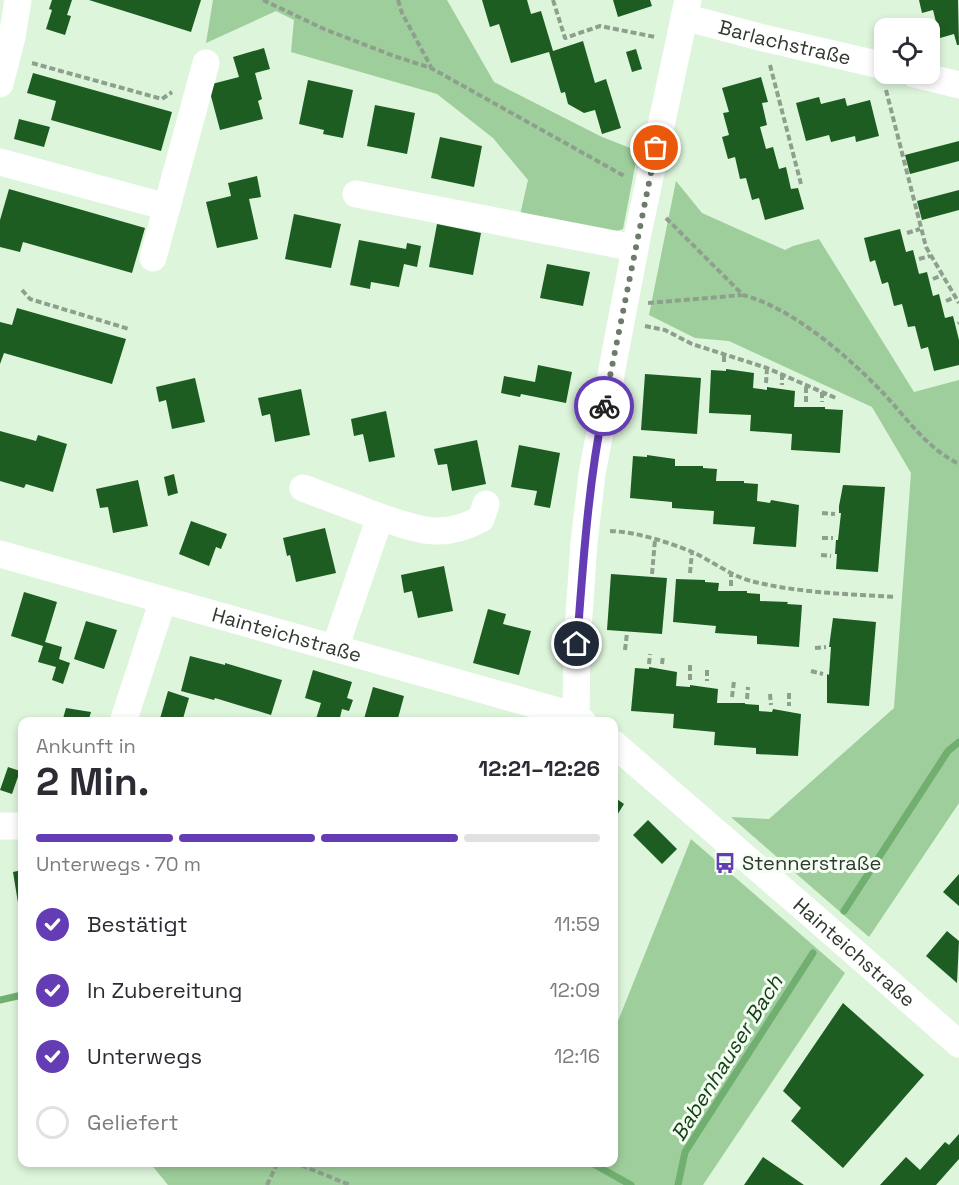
<!DOCTYPE html>
<html lang="de">
<meta charset="utf-8">
<style>
:root{--surface:#fff;--page:#f2f2f3;--text:#2b2b33;--muted:#7c7c81;--line:#e1e1e2;--accent:#643cb4}
body{margin:0;font-family:"Space Grotesk",sans-serif;background:var(--page);color:var(--text);height:100vh;display:flex;flex-direction:column;font-size:22px;white-space:nowrap}
*{box-sizing:border-box;margin:0}
p{font-size:20px;color:var(--muted)}
.icon{flex:none;width:33px;height:33px;fill:none;stroke:currentColor;stroke-width:2;stroke-linecap:round;stroke-linejoin:round}
.map{position:relative;flex:1;overflow:hidden}
.sheet{position:absolute;left:18px;top:717px;width:600px;height:450px;display:flex;flex-direction:column;background:var(--surface);border-radius:12px;box-shadow:0 3px 9px #0003}
.sheet>*{flex:none}
.tools{position:absolute;left:874px;top:18px;display:grid;gap:12px}
.tools a{display:grid;place-items:center;width:66px;height:66px;border-radius:12px;background:var(--surface);box-shadow:0 3px 9px #0003;font-size:30px}
.pin{position:absolute;display:grid;place-items:center;width:51px;height:51px;color:#fff;margin:-26px;border:3px solid #fff;border-radius:50%;box-shadow:0 2px 6px #0007}
.courier{position:absolute;display:grid;place-items:center;width:60px;height:60px;margin:-30px;border:4px solid #643cb4;border-radius:50%;background:#fff;color:#222;box-shadow:0 2px 8px #0007}
.summary em{font-style:normal;font-weight:800}
.summary div{display:flex;flex-direction:column-reverse}
.summary{display:flex;align-items:center;justify-content:space-between;height:102px;padding:0 18px}
h1{font-size:39px;font-weight:800;line-height:45px}
.bar{display:grid;grid-template-columns:repeat(4,1fr);gap:9px 6px;align-content:center;height:72px;padding:0 18px}
.bar i{height:8px;border-radius:4px;background:var(--line)}
.bar .current{background:var(--accent)}
.bar p{grid-column:span 4}
ol{padding:0 18px;list-style:none}
li{display:flex;align-items:center;gap:18px;height:66px}
li p{margin-inline-start:auto}
li .icon{padding:6px;border-radius:50%;background:var(--accent);color:#fff;stroke-width:4}
li:last-child{color:var(--muted)}
li i{width:33px;height:33px;border:3px solid var(--line);border-radius:50%}
.map>svg:first-child{display:block}
.green{fill:#9ece9c}
.lines{fill:none;stroke-linecap:round;stroke-linejoin:round}
.stream{stroke:#70af6f;stroke-width:7}
.building{fill:#1e5d21}
.path{stroke:#8ea08d;stroke-width:4;stroke-dasharray:6 3;stroke-linecap:butt}
.minor{stroke:#fff;stroke-width:27}
.done{stroke:#6d7b6b;stroke-width:6;stroke-dasharray:0 10.8}
.route{stroke:#643cb4;stroke-width:8}
.labels{text-anchor:middle;stroke-width:6;stroke-linejoin:round;paint-order:stroke}
.street-label{font-size:20px;fill:#30392f;stroke:#f4fef3}
.poi-label{font-size:20px;fill:#30392f;stroke:#f4fef3;text-anchor:start}
.water-label{font-size:21px;font-style:italic;fill:#133f14;stroke:#f4fef3}
</style>
<div class="map">
<svg width="959" height="1185" viewBox="0 0 959 1185">
<rect width="100%" height="100%" fill="#ddf5db"/>
<path class="green" d="M213 0H447L494 82 602 137 638 151 623 229 610 233 520 215 528 180 493 138 437 94 291 52 294 20 276 11 206 43Z
M676 181 702 213 785 250 793 246 819 239 914 392 959 380V803L869 937 731 817 769 819 894 708 911 473 872 407 729 341 695 338 649 315Z
M691 839 845 973 703 1185H168L150 1163 614 1162V1031Z"/>
<g class="lines">
<path class="stream" d="M844 911 948 751 959 742
M0 1000 22 995
M590 1162 631 1185
M678 1185 685 1152 813 953"/>
</g>
<path class="building" d="M52 0H72L67 15 71 16 65 35 46 29 52 10 49 9Z
M89 0H201L191 32Z
M482 0H527L531 14 541 11 553 51 583 41 595 83 606 79 621 128 602 134 595 110 584 113 568 104 565 92 561 93 549 52 511 63 499 24 490 27Z
M613 0H650L652 6 618 17Z
M919 0H958L959 45H957L954 34 940 38 933 10 922 13Z
M264 48 270 69 255 73 262 99 258 101 263 119 220 130 208 85 239 77 233 57Z
M636 49 642 69 632 72 626 52Z
M33 73 172 112 161 151 51 120 56 101 27 93Z
M761 77 768 102 762 103 767 125 760 127 766 149 773 147 779 169 786 167 791 189 798 188 804 209 765 220 759 198 752 200 746 178 740 179 735 157 728 159 722 137 729 135 723 113 729 112 722 88Z
M308 80 353 90 343 138 323 134 324 130 299 124Z
M819 97 821 104 845 98 847 106 870 100 879 136 856 142 855 136 831 142 829 135 806 141 796 103Z
M375 105 415 113 407 154 367 146Z
M19 119 50 127 44 147 14 139Z
M440 137 482 146 474 187 431 178Z
M959 141V161L910 174 905 155Z
M257 176 261 197 249 199 258 239 217 248 206 202 231 196 228 183Z
M9 189 145 228 132 273 23 242 20 252 0 247V220Z
M959 190V210L922 220 917 201Z
M294 214 341 224 331 268 285 259Z
M437 224 481 233 473 275 429 267Z
M900 229 906 252 913 250 919 274 927 272 933 296 939 294 945 318 953 316 959 340V365L934 371 928 347 921 349 915 326 908 327 902 304 894 306 888 282 882 284 875 260 870 262 864 238Z
M359 240 406 249 407 243 421 246 417 267 404 264 399 287 371 282 370 289 350 285Z
M547 264 590 272 583 306 540 298Z
M17 308 126 339 112 384 4 353 0 364V322L12 325Z
M538 365 572 372 566 403 521 394 520 397 501 393 504 376 535 382Z
M726 369 754 373 753 388 767 390V387L795 391 794 407H825V409L843 410 840 453 791 450 792 434 750 431 751 415 709 413 711 370 726 371Z
M645 374 701 378 697 434 641 430Z
M195 378 205 422 172 429 166 400 159 402 156 387Z
M301 389 310 435 275 442 270 414 262 416 258 398Z
M386 411 395 457 369 462 363 434 354 436 351 419Z
M0 431 36 441 38 435 67 444 53 492 26 484 24 488 0 481Z
M477 440 486 484 452 491 447 464 438 465 434 449Z
M519 445 560 453 550 508 534 505 537 491 511 487Z
M647 455 675 459V466H703V468L717 469 716 481H744V483L758 484 757 501 770 503 771 500 799 505 796 547 753 544 755 527 713 524 714 511 672 508V502L630 498 633 456 647 457Z
M174 474 178 493 168 496 164 477Z
M138 480 148 526 113 533 108 507 100 508 96 489Z
M843 485 885 487 878 572 836 569 837 554H835L836 540H838L841 513H839V506Z
M191 521 227 534 221 549 216 547 209 566 179 554Z
M325 528 336 573 296 582 290 555 287 556 283 538Z
M444 566 453 611 418 618 412 591 404 593 401 575Z
M611 574 667 578 662 634 607 630Z
M676 579 705 580V582L719 583 718 591H747V593L760 594V601L788 602 787 604 802 605 799 647 757 644V636L715 633 716 626 673 622Z
M24 592 57 602 45 642 62 647 59 659 70 663 63 684 52 680 56 667 38 662 43 646 11 636Z
M488 609 506 614 503 624 531 631 519 675 473 663Z
M833 618 876 622 869 706 827 703V674L829 675 831 647H829Z
M86 621 117 630 104 669 74 659Z
M190 656 225 665V663L282 680 271 715 215 698 214 700 181 691Z
M649 667 677 672 676 686 690 687V685L718 689 717 703H745V704L759 705V711L772 712 773 709 801 714 798 756 756 754V748L714 745 715 732 673 728 674 714 631 711 635 668 649 669Z
M313 670 352 682 347 698 353 700 349 711 342 709 339 722H315L321 703 305 698Z
M373 687 404 696 397 722H374L364 719Z
M168 691 189 698 182 722H159Z
M66 708 91 712 88 722H62Z
M8 767 20 771 12 794 0 790Z
M614 797 624 804 614 820Z
M648 820 677 849 662 864 633 835Z
M22 870V914L20 915 13 872Z
M959 874V906L943 892Z
M947 931 959 941 957 983 926 956Z
M843 1003 924 1075 843 1168 791 1121 801 1108 783 1091Z
M959 1134V1159L936 1185H880L906 1157 920 1170 945 1142 949 1145Z
M763 1157 804 1185H744Z"/>
<g class="lines">
<path class="path" d="M263 0 324 29 394 56 431 68 626 177
M398 0 402 13 431 67
M553 0 565 38 600 26 655 37
M32 63 162 99 172 92
M770 65 801 184
M886 90 926 247 959 303
M666 218 743 295C793 308 850 358 885 395 908 420 928 449 959 464
M907 233 920 229
M919 259 930 256
M933 279 942 275
M22 290 30 299 129 329
M946 301 955 297
M648 303 742 295
M958 324 959 323
M645 326 665 330 692 344 767 368 838 399
M724 356V365
M782 374V385
M766 383 767 368
M822 392V402
M806 402V385
M822 513 835 514
M610 531C636 532 665 541 690 551 711 560 729 575 751 581 798 593 848 594 896 597
M822 538H833
M821 555 831 556
M690 573 692 552
M652 574 655 540
M731 586V573
M815 648 826 647
M625 650 627 633
M649 664 650 654
M662 664 663 656
M707 670V681
M811 671 823 674
M690 680V662
M789 693V706
M770 694 771 705
M732 697 734 681
M747 699 748 687
M293 1162 350 1185
M267 1185 278 1162"/>
<g class="minor">
<path id="s1" d="M684 17 763 38 885 66"/>
<path d="M914 74 959 85"/>
<path d="M0 84 12 37 18 0"/>
<path d="M0 162 167 207"/>
<path d="M356 194 635 248"/>
<path d="M153 258 206 63"/>
<path d="M303 488 380 517 335 648"/>
<path d="M380 517C420 530 441 540 481 519L486 504"/>
<path id="s2" d="M0 554 576 716 583 722"/>
<path d="M123 722 163 600"/>
<path d="M574 722 576 716 577 644 584 543 592 474 638 233 688 0"/>
<path id="s3" d="M614 744 835 935 959 1044"/>
<path d="M0 826H22"/>
</g>
</g>
<g class="lines">
<path class="done" d="M604 406 656 148"/>
<path class="route" d="M577 644C583 564 588 485 604 406"/>
</g>
<defs>
<symbol id="bus-bare" viewBox="-9 -9 18 18"><path d="M-5-6H5V4H4V6H2V4H-2V6H-4V4H-5ZM-3.5-4V0h7V-4ZM-3.5 1.2v1.5H-2V1.2ZM2 1.2v1.5H3.5V1.2Z" fill="#643cb4" stroke="#f4fef3" stroke-width="2.5" paint-order="stroke"/></symbol>
</defs>
<g fill-rule="evenodd">
<use href="#bus-bare" x="710" y="848" width="30" height="30"/>
</g>
<g class="labels">
<g class="street-label">
<text dy="7" stroke="none"><textPath href="#s1" startOffset="104">Barlachstraße</textPath></text>
<text dy="7" stroke="none"><textPath href="#s2" startOffset="298">Hainteichstraße</textPath></text>
<text dy="7" stroke="none"><textPath href="#s3" startOffset="318">Hainteichstraße</textPath></text>
</g>
<g class="poi-label">
<text x="742" y="870">Stennerstraße</text>
</g>
<g class="water-label">
<text transform="translate(727 1058) rotate(-58)" y="7">Babenhauser Bach</text>
</g>
</g>
</svg>
<div class="tools">
<a><svg class="icon" aria-label="locate" viewBox="0 0 24 24"><circle cx="12" cy="12" r="6"/><path d="M12 2v4M12 18v4M2 12h4M18 12h4"/></svg></a>
</div>
<div class="pin" style="left:656px;top:148px;background:#ea580c"><svg class="icon" aria-label="bag" viewBox="0 0 24 24"><path d="M5 8h14l-1 12H6zM9 8a3 3 0 0 1 6 0"/></svg></div>
<div class="pin" style="left:577px;top:644px;background:#1f2937"><svg class="icon" aria-label="home" viewBox="0 0 24 24"><path d="M3 11l9-7 9 7M6 9v11h12V9"/></svg></div>
<div class="courier" style="left:604px;top:406px"><svg class="icon" aria-label="bike" viewBox="0 0 24 24"><circle cx="6" cy="16" r="4"/><circle cx="18" cy="16" r="4"/><path d="M6 16l4-8h5l3 8M10 8l3 8H6M13 5h3"/></svg></div>
<section class="sheet">
<div class="summary"><div><h1>2 Min.</h1><p>Ankunft in</p></div><em>12:21–12:26</em></div>
<div class="bar"><i class="current"></i><i class="current"></i><i class="current"></i><i></i><p>Unterwegs · 70 m</p></div>
<ol>
<li><svg class="icon" aria-label="check" viewBox="0 0 24 24"><path d="M5 12l5 5 9-10"/></svg>Bestätigt<p>11:59</p></li>
<li><svg class="icon" aria-label="check" viewBox="0 0 24 24"><path d="M5 12l5 5 9-10"/></svg>In Zubereitung<p>12:09</p></li>
<li><svg class="icon" aria-label="check" viewBox="0 0 24 24"><path d="M5 12l5 5 9-10"/></svg>Unterwegs<p>12:16</p></li>
<li><i></i>Geliefert</li>
</ol>
</section>
</div>
